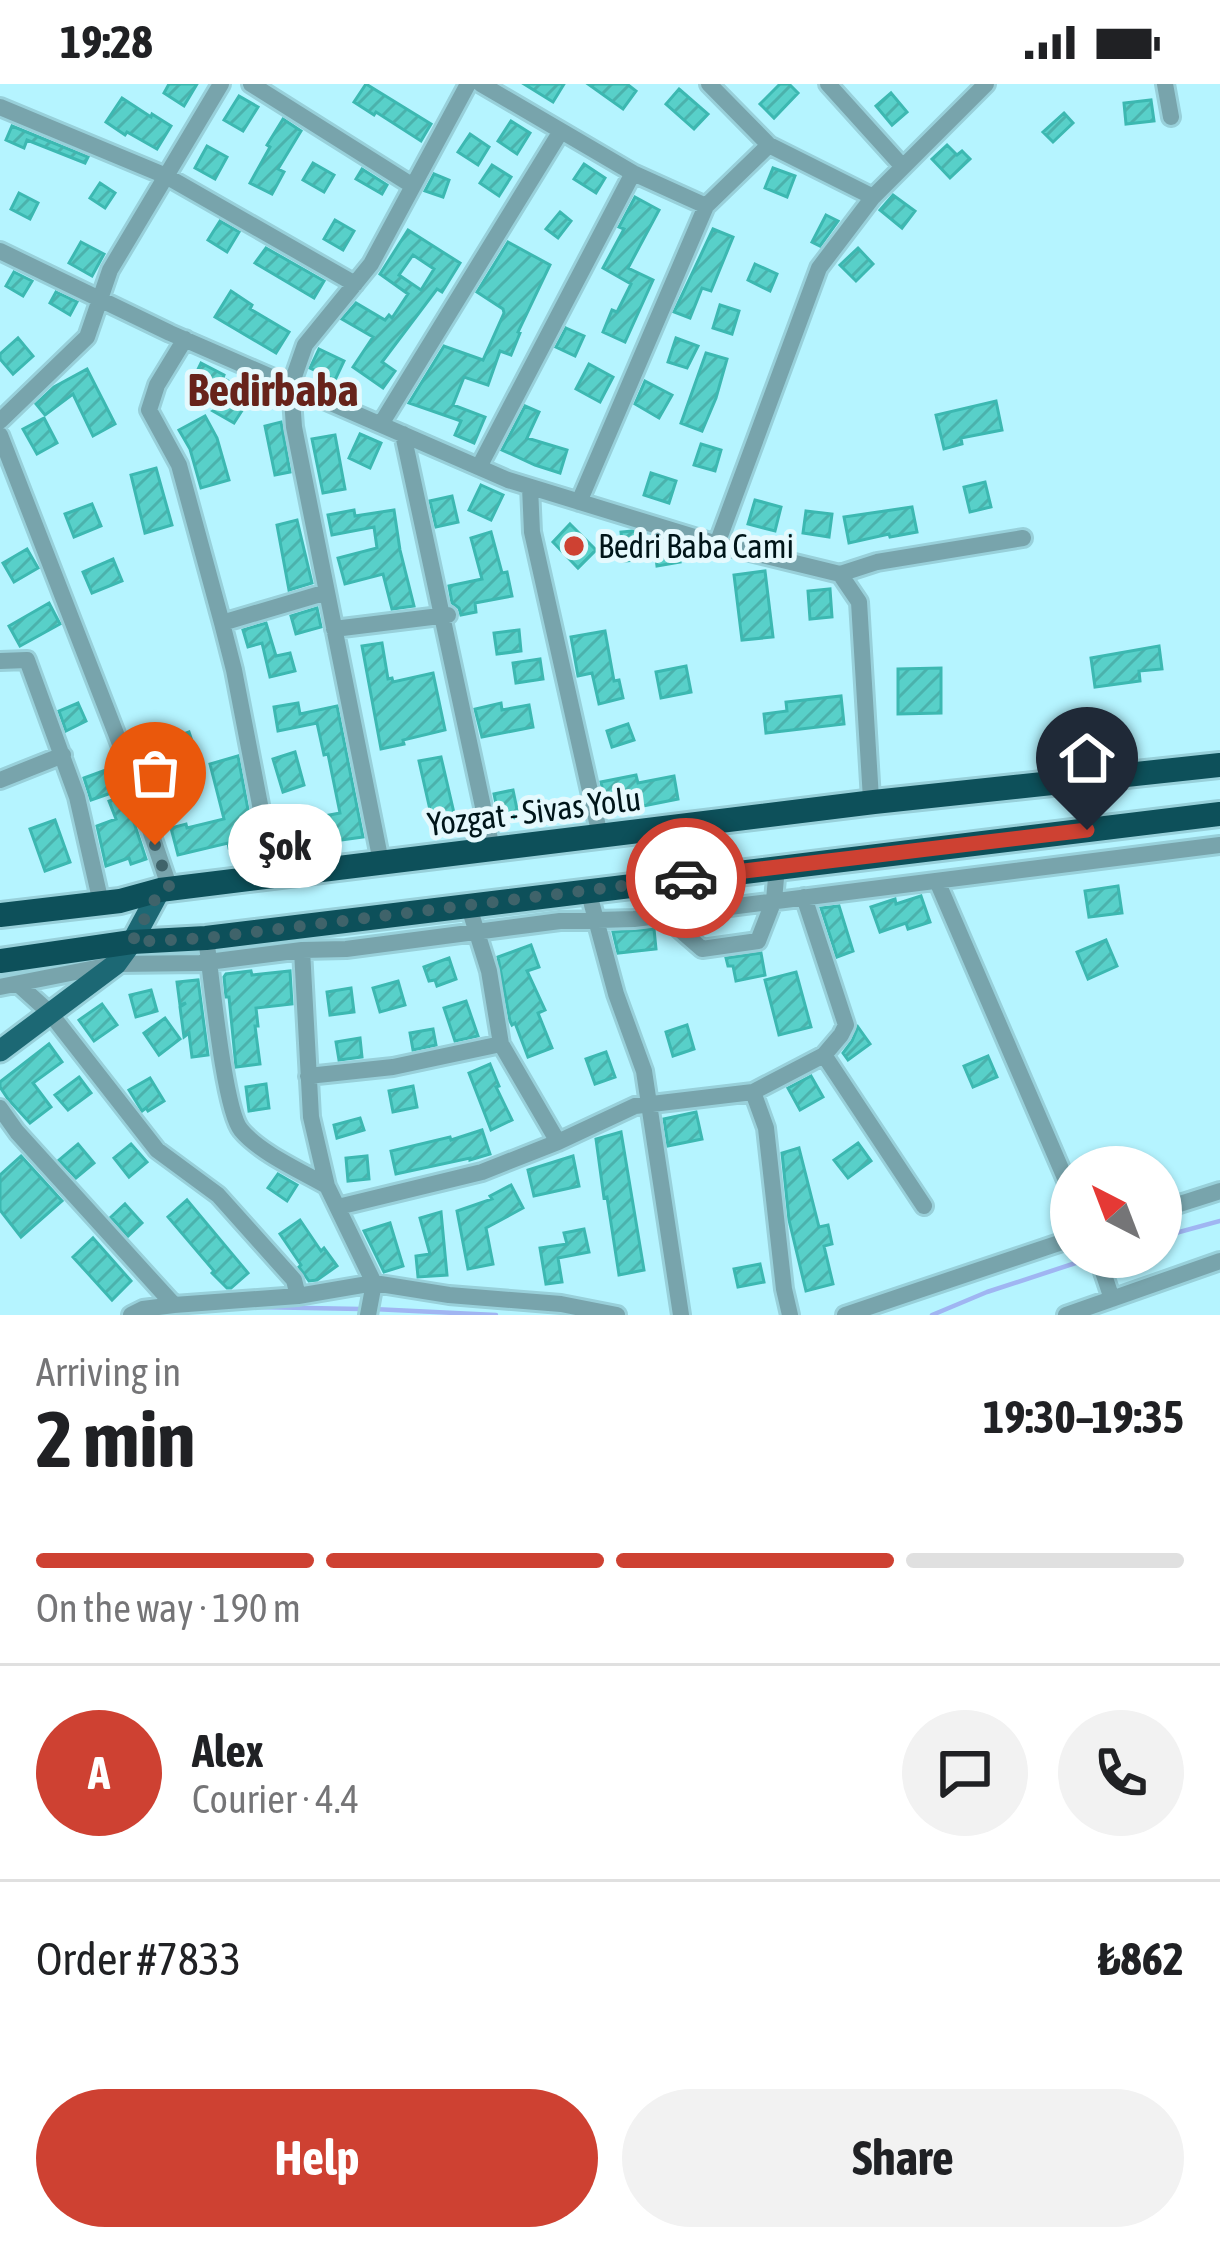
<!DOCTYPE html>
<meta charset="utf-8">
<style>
:root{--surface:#fff;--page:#f2f2f2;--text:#202124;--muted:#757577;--line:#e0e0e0;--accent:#ce4132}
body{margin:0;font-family:"Asap Condensed",sans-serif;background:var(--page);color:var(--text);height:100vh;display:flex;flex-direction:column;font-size:45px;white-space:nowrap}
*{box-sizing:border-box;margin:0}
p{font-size:39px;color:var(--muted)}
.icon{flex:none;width:66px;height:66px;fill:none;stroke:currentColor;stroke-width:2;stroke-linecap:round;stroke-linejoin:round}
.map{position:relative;height:1231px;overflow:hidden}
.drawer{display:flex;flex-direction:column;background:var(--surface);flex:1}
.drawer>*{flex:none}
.needle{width:78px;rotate:318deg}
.tools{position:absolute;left:1050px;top:1062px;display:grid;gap:24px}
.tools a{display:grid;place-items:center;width:132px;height:132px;border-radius:50%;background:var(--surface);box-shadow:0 3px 9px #0004;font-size:60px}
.pin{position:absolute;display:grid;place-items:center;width:102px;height:102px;color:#fff;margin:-123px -51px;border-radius:50% 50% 50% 0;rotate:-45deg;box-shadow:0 0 12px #0007}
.pin .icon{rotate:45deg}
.courier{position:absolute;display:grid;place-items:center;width:120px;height:120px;margin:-60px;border:9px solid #ce4132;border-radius:50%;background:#fff;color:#222;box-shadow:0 3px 15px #0007}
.bubble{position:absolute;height:84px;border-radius:42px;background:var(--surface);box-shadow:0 3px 9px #0004;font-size:39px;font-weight:700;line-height:84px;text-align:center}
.headline em{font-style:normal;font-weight:700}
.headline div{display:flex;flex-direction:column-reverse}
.headline{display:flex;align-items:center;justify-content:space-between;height:204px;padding:0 36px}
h1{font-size:78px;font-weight:700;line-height:90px}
.bar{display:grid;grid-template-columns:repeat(4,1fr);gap:18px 12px;align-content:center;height:144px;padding:0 36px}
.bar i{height:15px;border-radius:9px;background:var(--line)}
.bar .selected{background:var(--accent)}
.bar p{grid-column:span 4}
.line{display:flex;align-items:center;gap:30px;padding:0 36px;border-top:3px solid var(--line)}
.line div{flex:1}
.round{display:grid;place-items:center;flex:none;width:126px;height:126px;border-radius:63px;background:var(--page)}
.cta{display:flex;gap:24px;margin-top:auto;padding:24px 36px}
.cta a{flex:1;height:138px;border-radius:72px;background:var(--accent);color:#fff;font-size:48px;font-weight:700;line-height:138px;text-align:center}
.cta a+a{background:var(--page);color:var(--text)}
.status{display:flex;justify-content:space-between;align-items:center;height:84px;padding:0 60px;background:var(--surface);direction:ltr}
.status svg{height:33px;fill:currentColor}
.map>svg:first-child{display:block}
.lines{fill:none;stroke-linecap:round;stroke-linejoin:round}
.stream{stroke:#a0b5f2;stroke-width:4.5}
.building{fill:url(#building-hatch);stroke:#3cb8b1;stroke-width:3;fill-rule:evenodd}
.minor-casing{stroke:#98d0da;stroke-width:22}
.major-casing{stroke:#98d0da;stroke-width:27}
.highway-casing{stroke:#98d0da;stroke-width:30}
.minor{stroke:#78a4ac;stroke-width:16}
.major{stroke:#1c6874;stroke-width:21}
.highway{stroke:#0d505a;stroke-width:24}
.done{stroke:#3f636a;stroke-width:12;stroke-dasharray:0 21.6}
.route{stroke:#ce4132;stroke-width:15}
.poi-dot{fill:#ce4132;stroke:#e5f9fd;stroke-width:4.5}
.labels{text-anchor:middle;stroke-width:10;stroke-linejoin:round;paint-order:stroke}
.poi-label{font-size:33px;fill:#001519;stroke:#e5f9fd;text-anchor:start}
.street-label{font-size:33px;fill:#001519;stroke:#e5f9fd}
.district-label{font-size:45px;font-weight:bold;fill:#67231b;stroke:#e5f9fd}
</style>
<div class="status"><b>19:28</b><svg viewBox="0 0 49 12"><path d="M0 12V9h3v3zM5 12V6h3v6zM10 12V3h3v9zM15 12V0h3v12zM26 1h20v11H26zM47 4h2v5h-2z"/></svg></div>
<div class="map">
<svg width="1220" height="1231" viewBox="0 0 1220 1231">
<defs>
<pattern id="building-hatch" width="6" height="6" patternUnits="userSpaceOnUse" patternTransform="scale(3)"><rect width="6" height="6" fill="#58d0c9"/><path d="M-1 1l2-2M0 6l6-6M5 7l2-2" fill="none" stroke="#4bb2ac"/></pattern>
</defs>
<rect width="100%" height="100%" fill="#b5f4ff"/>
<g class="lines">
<path class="stream" d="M1161 1153 1220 1137
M253 1223 361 1225
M373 1225 496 1231
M932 1231 987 1208 1091 1174"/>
</g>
<path class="building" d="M169 0H197L184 22 164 9Z
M366 0 431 40 421 57 376 28 374 31 354 18Z
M524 0H564L553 18Z
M588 0H627L636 7 623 25Z
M780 0H789L798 9 774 34 760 20Z
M679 5 708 30 694 45 666 20Z
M891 9 907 28 892 41 876 22Z
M239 12 258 23 243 47 224 36Z
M122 14 151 33 152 30 171 42 157 65 127 48 125 51 106 38Z
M1151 16 1154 37 1126 40 1124 19Z
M1064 29 1073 39 1053 58 1043 48Z
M283 35 301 47 278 85 284 88 272 110 250 99 270 63 267 61Z
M511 37 530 49 517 70 498 57Z
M12 42 88 73 85 79 27 56 24 64 6 56Z
M470 50 489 63 478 81 458 68Z
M947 61 957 71 962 67 970 75 950 94 932 75Z
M207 62 227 73 215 95 195 84Z
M313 79 334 91 324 108 303 96Z
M584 80 605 94 596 109 574 95Z
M492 81 511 93 499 112 480 99Z
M773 84 795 92 787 113 765 104Z
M362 85 387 101 382 110 356 95Z
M434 90 449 96 443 113 425 107Z
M100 99 115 109 105 124 90 114Z
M19 109 38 119 30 135 11 125Z
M893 111 915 127 902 144 880 126Z
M635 113 659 126 628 184 653 196 625 258 603 248 612 226 617 228 631 200 603 184 624 145 619 143Z
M560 128 571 137 558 154 546 145Z
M826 131 838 137 820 162 812 158Z
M335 136 354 147 343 166 324 155Z
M220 137 239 148 227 168 208 156Z
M713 145 733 153 711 207 702 204 690 234 674 228Z
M408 146 460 179 442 208 437 205 382 278 395 287 383 304 353 283 373 253 342 235 356 219 385 236 389 231 392 234 408 210 380 190ZM413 171 434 185 421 206 399 191Z
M81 158 104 170 92 192 69 179Z
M508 158 550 181 518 248 520 249 511 271 500 267 488 301 464 293 453 321 485 333 474 359 455 351 461 337 409 319 444 262 483 276 504 229 503 225 477 208Z
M266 164 324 197 314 214 255 179Z
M858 164 873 180 856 197 840 181Z
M755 180 777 190 770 207 748 196Z
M14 188 32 197 23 212 6 202Z
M231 207 252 221 250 225 289 248 276 269 215 233Z
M56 208 77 218 70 231 50 219Z
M720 221 739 227 732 250 713 244Z
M566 244 584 252 575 272 556 263Z
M18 254 33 272 13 290 0 275V270Z
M676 254 698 262 687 284 668 278Z
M319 265 344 277 335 296 310 284Z
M706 269 727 275 716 314 702 347 681 339Z
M201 279 224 291 223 294 252 311 234 339 213 327 225 320 190 302Z
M589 280 613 293 600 318 576 305Z
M87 285 115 340 93 352 73 310 45 331 36 320 54 303Z
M645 297 672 311 659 334 635 320Z
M996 317 1002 346 961 354 962 360 944 365 936 331Z
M525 322 539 328 527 354 567 366 560 389 535 381 502 366Z
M205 332 217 354 229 396 201 404 190 365 179 346Z
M44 334 57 359 37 370 23 345Z
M281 338 290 388 275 391 265 342Z
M360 350 381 359 370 384 349 374Z
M335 351 345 405 323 409 312 355Z
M701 360 721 366 715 387 694 381Z
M156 384 172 441 145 449 131 391Z
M651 389 676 397 669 419 644 411Z
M985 398 991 423 970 428 964 403Z
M481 401 503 411 491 436 469 426Z
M452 412 458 438 436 443 430 417Z
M755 416 781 423 775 447 748 440Z
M92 420 101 442 74 453 65 430Z
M912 423 917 448 890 453 889 450 849 459 844 433Z
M354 426 355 432 394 426 400 466 414 522 392 525 383 490 345 500 338 474 377 464 374 443 332 451 328 431Z
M806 427 832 430 829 453 803 449Z
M297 436 312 499 289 506 277 441Z
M570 440 596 466 578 484 553 458Z
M632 447 642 450 643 463 669 458 676 461 680 478 657 482 656 474 624 477 621 448Z
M491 448 502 489 507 488 512 512 475 519 476 528 461 531 459 524 452 519 449 502 482 495 471 454Z
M27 465 38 484 14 498 3 479Z
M113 475 122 497 92 509 83 488Z
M765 487 773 553 742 556 734 491Z
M830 505 832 533 810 535 808 507Z
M49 519 60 540 20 562 9 542Z
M317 524 321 543 296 550 291 532Z
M266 539 276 572 290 569 295 587 270 593 262 559 248 563 243 546Z
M519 546 521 567 497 570 494 549Z
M605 547 614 597 619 596 623 614 599 620 592 589 578 592 571 553Z
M382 559 388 595 392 594 393 598 433 589 445 646 403 656 404 660 381 665 362 562Z
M1159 562 1162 585 1139 587 1140 597 1095 603 1091 574Z
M540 575 543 595 516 599 513 579Z
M686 582 691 608 661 614 656 588Z
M941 584V629L898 630V585Z
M841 612 844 640 766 649 764 630 787 627 786 618Z
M78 619 86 637 66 647 59 627Z
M298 619 300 630 337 622 363 753 298 762 293 738 340 729 328 670 324 671 317 639 278 647 274 623Z
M501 619 502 626 529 621 533 643 482 653 475 625Z
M628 640 634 656 612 663 607 647Z
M189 648 198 675 178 682 177 678 147 690 137 667Z
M295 668 304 701 283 708 273 675Z
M238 672 254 758 229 764 228 759 178 771 171 744 186 740 187 744 224 735 210 680Z
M441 673 457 742 435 748 419 677Z
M106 686 114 708 91 716 84 694Z
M636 691 638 699 674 692 678 715 608 729 601 698Z
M513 706 519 735 500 739 494 710Z
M125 711 146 775 131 780 129 774 106 782 97 742 116 735 109 717Z
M55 736 70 778 45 787 30 745Z
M1118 802 1122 829 1089 833 1085 807Z
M921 812 930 838 908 845 906 839 880 848 871 823 895 815 896 820Z
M839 822 853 867 837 873 821 824Z
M654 845 656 865 618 869 613 848Z
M1106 856 1117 882 1088 895 1077 868Z
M531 861 539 883 527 887 545 926 538 929 552 964 528 973 515 939 512 941 510 937 498 873Z
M761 869 765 891 736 897 733 882H728L726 874Z
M449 874 456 895 437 902 435 896 429 897 424 883Z
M251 887 252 891 290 887 292 920 256 924 258 942H255L260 980 236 983 229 913H226L224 893 226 890Z
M796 888 811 943 779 951 765 896Z
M198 896 208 971 192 973 189 949 184 953 180 923 186 919 180 921 177 898Z
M398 897 405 921 380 928 373 904Z
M351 904 354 928 330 931 327 908Z
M151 906 157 927 136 933 130 911Z
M466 917 478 952 455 957 444 924Z
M102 920 117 941 94 957 79 936Z
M165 934 180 955 159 971 144 949Z
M687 941 694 965 673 972 666 948Z
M858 943 870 960 848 976 843 969 852 957Z
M433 945 436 961 413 966 410 949Z
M360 954 362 973 339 976 336 958Z
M49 960 62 978 33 999 51 1023 30 1039 8 1015 0 1003V998Z
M606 968 615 993 595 1000 586 975Z
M988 972 997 993 973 1003 964 982Z
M490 980 499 1002 496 1003 512 1036 491 1046 469 989Z
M811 992 823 1013 800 1026 788 1004Z
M79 993 91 1009 68 1026 55 1011Z
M150 994 164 1017 148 1027 146 1024 142 1027 129 1006Z
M266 1000 269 1024 249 1027 246 1003Z
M413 1002 417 1023 393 1028 389 1007Z
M696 1028 702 1055 668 1062 664 1035Z
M360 1034 364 1046 337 1054 334 1041Z
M482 1046 490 1070 470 1076V1074L396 1090 391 1067 450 1053 451 1056Z
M621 1048 644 1186 619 1191 607 1113 604 1114 596 1055Z
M858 1059 871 1077 848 1094 834 1076Z
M78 1060 94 1079 76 1094 59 1076Z
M131 1060 147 1078 129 1093 114 1074Z
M799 1064 819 1143 828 1141 832 1160 824 1162 833 1200 806 1207 789 1136 782 1069Z
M21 1072 62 1117 21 1153 0 1126V1091Z
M367 1072 369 1095 348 1097 346 1074Z
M573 1072 579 1102 534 1112 528 1086Z
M278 1090 297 1101 287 1117 268 1104Z
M511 1101 523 1124 486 1144 493 1180 468 1185 457 1127 492 1115 490 1112Z
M187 1116 248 1189 231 1204H227L212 1189 214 1187 168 1133Z
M125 1120 142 1139 128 1152 111 1133Z
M441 1128 447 1191 418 1193 416 1172 430 1170 420 1134Z
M300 1136 321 1167 324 1164 337 1182 317 1196 309 1197 299 1183 301 1181 280 1150Z
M390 1139 403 1182 384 1188 364 1147Z
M584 1145 589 1168 558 1174 562 1198 546 1200 540 1164 567 1160 564 1149Z
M93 1154 131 1197 112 1216 73 1173Z
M760 1180 764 1198 738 1203 734 1185Z"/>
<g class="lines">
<defs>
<path id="minor" d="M251 0 413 102
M481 0 633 89 706 122
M709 0 769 61 873 113
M828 0 903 83
M1165 0 1171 33
M0 23 166 92 355 200
M0 167 170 249 508 396 717 460 840 490 859 518 871 715
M185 255 157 301 149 326 179 381 222 539 234 586 273 788
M0 337 87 253 110 186 221 0
M381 340 561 47
M403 350 491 760
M0 351 127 678 169 802 160 806
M479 383 633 89
M530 403 532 448 599 747
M579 418 706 122 769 61
M717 460 819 184 873 113 986 0
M840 490 877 478 1023 454
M222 539 327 508
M334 545 448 531
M0 577 27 576 77 713 101 819
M0 696 63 671
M380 773 294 343 291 301 305 261 371 180 468 0
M937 797 1071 1108
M644 799 663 831 702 865 758 857 774 816 777 783
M588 806 616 910 644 987 681 1231
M468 820 489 887 501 960 558 1058
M206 854C211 888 224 1026 241 1046 260 1069 301 1087 327 1102
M302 866 311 1033 327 1102 374 1199 368 1231
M18 900 50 929 157 1066 218 1111 294 1196 298 1212
M0 903 116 880 200 879 302 866 346 865 560 837 634 835 1220 761
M824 971 924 1122
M308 992 393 983 501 960
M753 1008 766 1044 784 1205 790 1231
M0 1024 17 1048 174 1221
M338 1123 482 1088 558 1058 635 1022 753 1008 824 971 841 951 846 941 804 813
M1161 1126 1220 1107
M1098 1173 1112 1215
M131 1231 143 1225 174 1221 298 1212 374 1199 449 1211 561 1220 617 1231
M845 1231 1071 1155
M1066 1231 1220 1177"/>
<path id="major" d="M0 967 116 880 132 858 160 806"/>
<path id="highway" d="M0 831 120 817 160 806 874 718 1220 681
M0 877 132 858 206 854 1220 730"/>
</defs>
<use href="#minor" class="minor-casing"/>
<use href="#major" class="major-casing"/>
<use href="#highway" class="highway-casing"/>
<use href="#minor" class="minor"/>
<use href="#major" class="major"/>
<use href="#highway" class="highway"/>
</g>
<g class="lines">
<path class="done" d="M155 761 169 802 160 806 132 858 206 854 686 794"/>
<path class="route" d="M686 794 1087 746"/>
</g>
<circle class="poi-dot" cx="574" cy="462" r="12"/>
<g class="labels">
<g class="poi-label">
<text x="598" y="474">Bedri Baba Cami</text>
</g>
<g class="street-label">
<text transform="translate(534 727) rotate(-7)" y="12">Yozgat - Sivas Yolu</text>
</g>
<g class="district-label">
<text x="273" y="322">Bedirbaba</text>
</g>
</g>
</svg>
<div class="tools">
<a><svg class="needle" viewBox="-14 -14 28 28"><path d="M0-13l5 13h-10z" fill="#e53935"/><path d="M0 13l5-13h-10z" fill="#757577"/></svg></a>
</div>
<div class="pin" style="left:155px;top:761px;background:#ea580c"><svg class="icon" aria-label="bag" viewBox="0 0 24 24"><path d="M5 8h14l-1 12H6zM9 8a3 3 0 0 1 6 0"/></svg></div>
<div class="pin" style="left:1087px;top:746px;background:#1f2937"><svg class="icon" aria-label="home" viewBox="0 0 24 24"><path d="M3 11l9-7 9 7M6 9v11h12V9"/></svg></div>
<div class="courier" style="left:686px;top:794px"><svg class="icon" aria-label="car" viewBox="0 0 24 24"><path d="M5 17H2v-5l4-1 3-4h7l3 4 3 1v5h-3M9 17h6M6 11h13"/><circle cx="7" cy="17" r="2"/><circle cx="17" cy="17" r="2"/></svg></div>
<div class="bubble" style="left:228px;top:720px;width:114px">Şok</div>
</div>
<section class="drawer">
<div class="headline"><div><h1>2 min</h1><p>Arriving in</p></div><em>19:30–19:35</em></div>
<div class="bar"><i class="selected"></i><i class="selected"></i><i class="selected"></i><i></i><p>On the way · 190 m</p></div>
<div class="line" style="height:216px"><b class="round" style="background:var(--accent);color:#fff">A</b><div><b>Alex</b><p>Courier · 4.4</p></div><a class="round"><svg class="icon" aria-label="chat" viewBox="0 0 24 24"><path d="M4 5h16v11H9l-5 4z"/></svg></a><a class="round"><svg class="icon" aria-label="phone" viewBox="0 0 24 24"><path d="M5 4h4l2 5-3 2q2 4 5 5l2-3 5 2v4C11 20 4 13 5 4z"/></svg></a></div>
<div class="line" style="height:156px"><div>Order #7833</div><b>₺862</b></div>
<div class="cta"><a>Help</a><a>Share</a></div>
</section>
